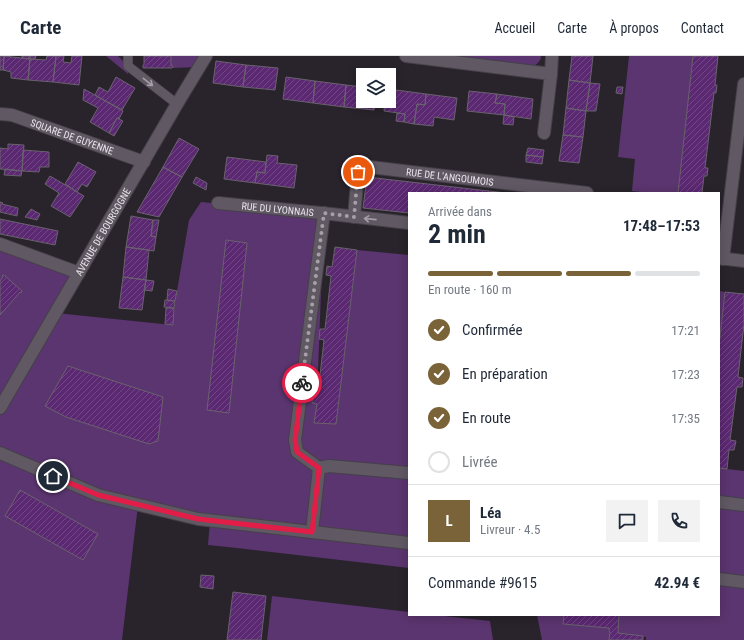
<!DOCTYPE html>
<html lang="fr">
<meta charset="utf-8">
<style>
:root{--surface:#fff;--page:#f2f2f3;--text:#1f2937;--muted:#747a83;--line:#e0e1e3;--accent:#7a6338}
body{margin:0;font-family:"Roboto Condensed",sans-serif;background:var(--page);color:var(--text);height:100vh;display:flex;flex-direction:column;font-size:15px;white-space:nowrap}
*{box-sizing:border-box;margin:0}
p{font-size:13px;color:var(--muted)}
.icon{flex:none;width:22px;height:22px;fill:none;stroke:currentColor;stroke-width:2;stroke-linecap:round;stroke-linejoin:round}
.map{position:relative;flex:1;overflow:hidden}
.side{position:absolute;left:408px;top:136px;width:312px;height:424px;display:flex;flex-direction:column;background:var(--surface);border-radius:0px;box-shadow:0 2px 10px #0003}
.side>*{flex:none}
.fabs{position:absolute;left:356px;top:12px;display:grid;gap:8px}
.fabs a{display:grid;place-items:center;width:40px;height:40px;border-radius:0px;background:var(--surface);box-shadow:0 2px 10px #0003;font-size:20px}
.pin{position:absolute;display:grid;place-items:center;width:34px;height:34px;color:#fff;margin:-17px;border:2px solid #fff;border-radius:50%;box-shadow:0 1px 4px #0007}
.courier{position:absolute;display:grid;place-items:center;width:40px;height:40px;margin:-20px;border:3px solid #e11d48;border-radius:50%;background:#fff;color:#222;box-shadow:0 1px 5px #0007}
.summary em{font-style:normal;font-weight:700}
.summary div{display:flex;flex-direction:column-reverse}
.summary{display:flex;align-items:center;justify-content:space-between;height:68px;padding:0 20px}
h1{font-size:26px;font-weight:700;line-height:30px}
.bar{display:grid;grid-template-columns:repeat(4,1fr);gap:6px 4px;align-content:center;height:48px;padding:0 20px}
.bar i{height:5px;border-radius:3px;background:var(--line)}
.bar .active{background:var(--accent)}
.bar p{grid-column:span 4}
.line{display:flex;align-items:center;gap:10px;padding:0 20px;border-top:1px solid var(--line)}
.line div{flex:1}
.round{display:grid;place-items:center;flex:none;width:42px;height:42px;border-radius:0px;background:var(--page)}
ol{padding:0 20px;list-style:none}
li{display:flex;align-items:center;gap:12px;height:44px}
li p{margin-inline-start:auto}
li .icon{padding:4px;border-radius:50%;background:var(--accent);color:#fff;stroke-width:4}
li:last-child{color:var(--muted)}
li i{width:22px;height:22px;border:2px solid var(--line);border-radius:50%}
header{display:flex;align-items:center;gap:24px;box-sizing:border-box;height:56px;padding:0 20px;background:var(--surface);border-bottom:1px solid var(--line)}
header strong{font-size:19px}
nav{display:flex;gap:22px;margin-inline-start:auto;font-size:14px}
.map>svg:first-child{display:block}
.grass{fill:#5b356f}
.building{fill:url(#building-hatch);stroke:#69626d}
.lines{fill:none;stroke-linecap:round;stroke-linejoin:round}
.lane-casing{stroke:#454048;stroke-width:10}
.street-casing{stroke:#454048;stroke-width:14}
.lane{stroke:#605964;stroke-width:9}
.street{stroke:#605964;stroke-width:12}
.oneway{stroke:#a49fa8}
.done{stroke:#a6a1a8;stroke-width:4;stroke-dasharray:0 7.2}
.route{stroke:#e11d48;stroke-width:5}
.labels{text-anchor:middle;stroke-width:3.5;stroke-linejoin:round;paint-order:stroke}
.street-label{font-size:10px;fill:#e9e5eb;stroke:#29232c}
</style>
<header>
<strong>Carte</strong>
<nav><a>Accueil</a><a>Carte</a><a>À propos</a><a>Contact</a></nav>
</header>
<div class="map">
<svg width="744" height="584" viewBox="0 0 744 584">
<defs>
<pattern id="building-hatch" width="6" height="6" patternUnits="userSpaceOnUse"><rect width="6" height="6" fill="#5b2872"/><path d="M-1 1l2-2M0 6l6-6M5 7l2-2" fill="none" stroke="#734786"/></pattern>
</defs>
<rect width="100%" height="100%" fill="#29232c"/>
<path class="grass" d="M106 0H118L128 10V18Z
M171 0H206L199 11 172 12V10L171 9Z
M449 0H541C541 5 538 7 534 10Z
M629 0H693L678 137H651L632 135 635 103 618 101Z
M201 146 324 157 316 367 336 368 357 194 409 199V512L237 492 208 489 210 465 138 449 122 584H0V188L79 217 56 257 172 269 177 235 189 164Z
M719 235 725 236 719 290Z
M719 412 744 415V584H646V581L618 577 619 559H719Z
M272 540 409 556V559H435L490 565 493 584H267Z
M537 559H564L563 568 609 572V575L610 576 609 584H542Z"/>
<path class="building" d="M0 0H4L3 14H0Z
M4 0 30 3 28 24 11 22V16L3 14Z
M22 0H30V3L22 2Z
M30 0H36L35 3H30Z
M47 0H56L53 26 28 24 30 3 46 4Z
M56 0H64L63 6 71 7 72 0H82L79 29 53 26Z
M144 0H171V9L173 10 172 12H143V9H144Z
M572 0H593L590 27 569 24Z
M693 0H718L715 29H717L716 37H714L705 112H708L707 120H704L702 137H678Z
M216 5 246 9 243 31 213 27Z
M246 9 278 12 275 34 243 31Z
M116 21 135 32 122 54 95 39 99 31 108 36Z
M286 21 315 25 313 47 283 43Z
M569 24 590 27 586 55 566 52Z
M315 25 346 29 344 51 313 47Z
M590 27 600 28 596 55H586Z
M346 29 363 31V45H375L374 54 344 51Z
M617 31H623L622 38 616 37Z
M84 33 123 55 119 63 117 62 109 77 90 66 98 52 83 44Z
M389 33 426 38 425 49 417 48 414 68 404 66 405 58 384 55 385 45H389Z
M469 35 497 38 495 47 505 48 504 59 467 55Z
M426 38 457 42 454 64 434 61 433 70 414 68 417 48 425 49Z
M497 38 533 43 531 63 504 59 505 48 495 47Z
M566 52 586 55 583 81 563 79Z
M397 57 405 58 404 66 396 65Z
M504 59 514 61 513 69 503 68Z
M117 62 123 65 114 80 109 77Z
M563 79 583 81 579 107 559 105Z
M179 82 199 93 182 121 163 111Z
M8 88 24 89 22 115 0 113V92L8 93Z
M528 92 544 94 543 101 526 99Z
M23 94 49 96V111H40L39 116 22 115Z
M267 99 278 100 277 107 297 109 294 132 255 127 257 116 265 117Z
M526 99 543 101 542 108 526 106Z
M227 101 266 106 265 117 257 116 255 127 224 123Z
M78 106 96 116 87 131 82 128 77 136 65 128Z
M163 111 182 121 159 161 137 156Z
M5 113 22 115 21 120 4 119Z
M50 120 84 140 70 161 51 150 59 137 45 128Z
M196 121 207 127 206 134 193 127Z
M367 121 506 137H409V157L363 152Z
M0 146 3 147 2 148 18 152 17 160 0 156Z
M31 153 40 158 37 164 25 161Z
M131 160 153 164 151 180 156 181 154 195 126 191Z
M0 163 58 175 55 189 0 178Z
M153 164H159L156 181 151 180Z
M226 184 247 187 229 357 207 354Z
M126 191 149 194 146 224 123 221Z
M335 191 357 194 336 368 314 367 317 348 312 347 313 337H318L324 284 319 283 320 273H325L331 220 326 219 327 210 332 211Z
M4 219 22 235 21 237 20 236 0 259V225L3 221 2 220Z
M123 221 146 224 142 254 119 252Z
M146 224 154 225 152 235 144 234Z
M168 233 177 235 175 245 167 244Z
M725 236 744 238V268L738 321 743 322 742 331H737L730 384 736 385 734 394H729L727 413 719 412V290Z
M165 244 175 245 174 252 164 251Z
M166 252H174L173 269 165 268Z
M68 310 163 341 158 385 149 388 66 361 45 350Z
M20 434 98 478 83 504 5 460Z
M201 519 214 520 213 533 200 531Z
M233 536 266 540 261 584H227Z
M564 559H619L618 577 643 580V584H609L610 576 609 575V572L563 568Z"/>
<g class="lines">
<defs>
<path id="lane" d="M128 0V10L177 48"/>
<g id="street">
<path d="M406 0 551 18 544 77"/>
<path d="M551 18 552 0"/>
<path id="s1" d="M0 58 12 59 144 106"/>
<path id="s2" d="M218 147 331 158 409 167"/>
<path id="s3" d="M354 161 358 116 364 112 370 111 587 137"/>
<path d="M0 188 79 217"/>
<path d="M719 202 744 205"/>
<path d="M723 203 744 28"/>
<path id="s4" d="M0 352 177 48 206 0"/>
<path d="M0 397 98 439 198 463 312 476 409 487"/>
<path d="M319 412 297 396 295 384 324 157"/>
<path d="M719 446 744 449"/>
<path d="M312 476 319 412 329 410 409 417"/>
<path d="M719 523 744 526"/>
</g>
</defs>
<use href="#lane" class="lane-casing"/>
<use href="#street" class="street-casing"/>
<use href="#lane" class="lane"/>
<use href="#street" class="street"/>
</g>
<defs><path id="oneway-shaft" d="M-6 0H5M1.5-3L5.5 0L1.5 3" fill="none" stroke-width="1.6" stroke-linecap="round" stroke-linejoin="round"/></defs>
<g class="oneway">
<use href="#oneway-shaft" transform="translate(148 26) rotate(38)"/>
<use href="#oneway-shaft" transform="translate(370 163) rotate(-174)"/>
</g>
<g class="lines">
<path class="done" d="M302 327 324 157 354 161 358 116"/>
<path class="route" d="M53 420 98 439 198 463 312 476 319 412 297 396 295 384 302 327"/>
</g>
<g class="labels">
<g class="street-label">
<text dy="4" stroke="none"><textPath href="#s1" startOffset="76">SQUARE DE GUYENNE</textPath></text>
<text dy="4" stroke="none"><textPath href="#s3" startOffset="139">RUE DE L'ANGOUMOIS</textPath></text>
<text dy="4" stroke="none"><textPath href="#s2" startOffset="60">RUE DU LYONNAIS</textPath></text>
<text dy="4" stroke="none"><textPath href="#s4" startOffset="204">AVENUE DE BOURGOGNE</textPath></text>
</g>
</g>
</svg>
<div class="fabs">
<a><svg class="icon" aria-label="layers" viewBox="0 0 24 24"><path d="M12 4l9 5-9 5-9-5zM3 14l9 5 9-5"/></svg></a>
</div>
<div class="pin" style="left:358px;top:116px;background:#ea580c"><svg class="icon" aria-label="bag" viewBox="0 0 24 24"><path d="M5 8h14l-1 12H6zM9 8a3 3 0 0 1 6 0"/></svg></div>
<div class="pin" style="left:53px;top:420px;background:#1f2937"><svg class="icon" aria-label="home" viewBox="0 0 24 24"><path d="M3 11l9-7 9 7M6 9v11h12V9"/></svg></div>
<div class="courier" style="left:302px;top:327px"><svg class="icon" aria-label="bike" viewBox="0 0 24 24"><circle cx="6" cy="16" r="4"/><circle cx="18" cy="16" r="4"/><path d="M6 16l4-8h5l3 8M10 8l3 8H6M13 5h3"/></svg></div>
<section class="side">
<div class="summary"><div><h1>2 min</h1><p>Arrivée dans</p></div><em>17:48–17:53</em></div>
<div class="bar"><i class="active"></i><i class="active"></i><i class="active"></i><i></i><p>En route · 160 m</p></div>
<ol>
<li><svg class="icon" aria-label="check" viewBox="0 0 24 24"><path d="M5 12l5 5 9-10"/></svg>Confirmée<p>17:21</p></li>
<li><svg class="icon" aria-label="check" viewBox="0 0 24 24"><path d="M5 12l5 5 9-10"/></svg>En préparation<p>17:23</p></li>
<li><svg class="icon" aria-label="check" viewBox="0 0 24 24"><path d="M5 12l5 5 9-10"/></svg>En route<p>17:35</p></li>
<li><i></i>Livrée</li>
</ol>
<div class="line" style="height:72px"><b class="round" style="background:var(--accent);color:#fff">L</b><div><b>Léa</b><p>Livreur · 4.5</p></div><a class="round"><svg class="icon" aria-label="chat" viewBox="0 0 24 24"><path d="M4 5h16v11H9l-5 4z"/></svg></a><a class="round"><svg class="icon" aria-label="phone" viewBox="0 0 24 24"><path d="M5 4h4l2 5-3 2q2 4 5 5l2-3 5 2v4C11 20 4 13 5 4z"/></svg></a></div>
<div class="line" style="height:52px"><div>Commande #9615</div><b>42.94 €</b></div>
</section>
</div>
